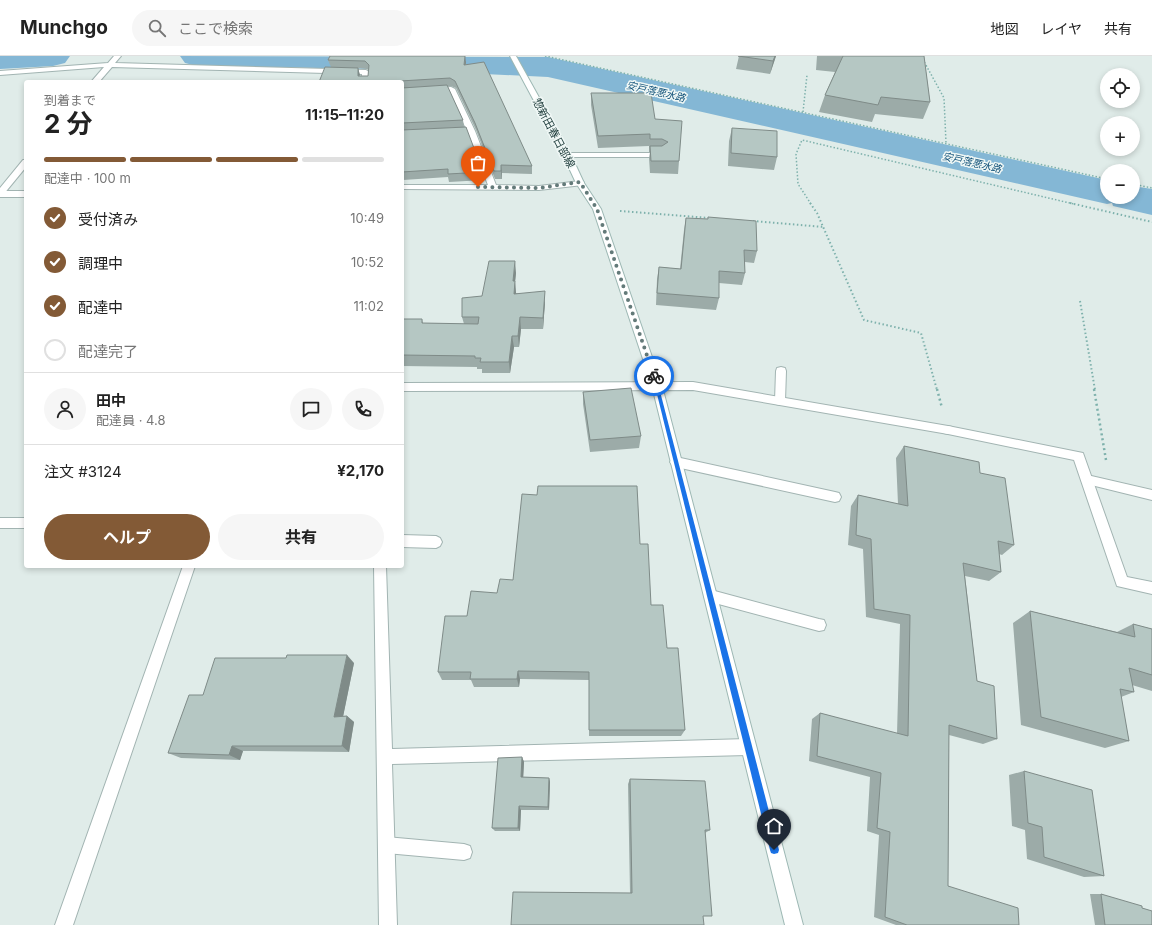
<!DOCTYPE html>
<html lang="ja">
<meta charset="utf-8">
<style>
:root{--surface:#fff;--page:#f6f6f6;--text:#222;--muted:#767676;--line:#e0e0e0;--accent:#835a36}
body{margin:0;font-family:Inter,"Noto Sans JP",sans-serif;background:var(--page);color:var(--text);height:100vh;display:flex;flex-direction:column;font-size:15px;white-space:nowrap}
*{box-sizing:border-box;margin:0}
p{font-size:13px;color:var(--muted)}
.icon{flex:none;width:22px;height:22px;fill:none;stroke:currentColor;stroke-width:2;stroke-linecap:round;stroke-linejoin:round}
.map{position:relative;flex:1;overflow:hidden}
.panel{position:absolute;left:24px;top:24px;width:380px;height:488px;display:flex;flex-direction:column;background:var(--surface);border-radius:4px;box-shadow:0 2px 6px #0003}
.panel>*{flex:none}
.buttons{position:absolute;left:1100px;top:12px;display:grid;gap:8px}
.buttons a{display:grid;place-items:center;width:40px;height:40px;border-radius:50%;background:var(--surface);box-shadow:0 2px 6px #0003;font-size:20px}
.pin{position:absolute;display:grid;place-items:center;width:34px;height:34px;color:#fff;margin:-41px -17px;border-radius:50% 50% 50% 0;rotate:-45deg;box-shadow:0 0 4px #0007}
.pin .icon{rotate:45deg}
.courier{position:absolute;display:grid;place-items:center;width:40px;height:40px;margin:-20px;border:3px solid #1a73e8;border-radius:50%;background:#fff;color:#222;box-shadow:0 1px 5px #0007}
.overview em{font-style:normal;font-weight:700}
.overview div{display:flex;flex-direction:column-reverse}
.overview{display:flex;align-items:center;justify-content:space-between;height:68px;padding:0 20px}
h1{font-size:26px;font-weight:700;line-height:30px}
.bar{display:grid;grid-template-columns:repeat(4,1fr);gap:6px 4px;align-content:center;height:48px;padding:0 20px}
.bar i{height:5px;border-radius:3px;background:var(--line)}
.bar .on{background:var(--accent)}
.bar p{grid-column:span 4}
.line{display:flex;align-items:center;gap:10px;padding:0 20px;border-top:1px solid var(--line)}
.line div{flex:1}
.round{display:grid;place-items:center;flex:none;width:42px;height:42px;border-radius:21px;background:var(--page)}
ol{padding:0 20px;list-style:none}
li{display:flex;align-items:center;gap:12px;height:44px}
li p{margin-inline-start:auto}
li .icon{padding:4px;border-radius:50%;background:var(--accent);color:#fff;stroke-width:4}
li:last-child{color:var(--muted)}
li i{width:22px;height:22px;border:2px solid var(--line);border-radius:50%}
.cta{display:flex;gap:8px;margin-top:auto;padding:8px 20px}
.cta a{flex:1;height:46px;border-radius:24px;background:var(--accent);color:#fff;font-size:16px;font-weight:700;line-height:46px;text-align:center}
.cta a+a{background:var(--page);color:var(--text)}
header{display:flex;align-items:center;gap:24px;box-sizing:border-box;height:56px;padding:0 20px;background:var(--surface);border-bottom:1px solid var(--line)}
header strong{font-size:19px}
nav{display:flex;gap:22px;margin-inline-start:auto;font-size:14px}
.search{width:280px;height:36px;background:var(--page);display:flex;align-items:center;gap:10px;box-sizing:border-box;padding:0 14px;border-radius:22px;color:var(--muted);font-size:15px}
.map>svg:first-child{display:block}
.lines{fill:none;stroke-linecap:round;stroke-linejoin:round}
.river{fill:#84b7d5;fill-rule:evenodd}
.service-casing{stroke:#a2b4b2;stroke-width:2}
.minor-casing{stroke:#a2b4b2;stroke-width:2}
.secondary-casing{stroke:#9db8b4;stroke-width:2}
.path-far2{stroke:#7eb1ac;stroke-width:1.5;stroke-dasharray:1.5 2;stroke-linecap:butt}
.path-far1{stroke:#7eb1ac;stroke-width:2;stroke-dasharray:1.5 2.5;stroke-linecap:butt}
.path{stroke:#7eb1ac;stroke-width:2.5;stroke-dasharray:2 3;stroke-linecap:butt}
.service{fill:#fff;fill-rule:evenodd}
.minor{fill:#fff;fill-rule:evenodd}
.secondary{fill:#fff;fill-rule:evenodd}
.wall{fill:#9caba8;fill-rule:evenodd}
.shaded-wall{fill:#7f8b88}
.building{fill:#b5c7c3;stroke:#7f8b88}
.route{fill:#1a73e8}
.done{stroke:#637a79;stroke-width:4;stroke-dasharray:0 7.2}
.labels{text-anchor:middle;stroke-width:3;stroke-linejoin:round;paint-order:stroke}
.far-water-label{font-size:10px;font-style:italic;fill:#16557c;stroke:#f0f8f6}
.street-label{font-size:11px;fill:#1f3d3c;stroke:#f0f8f6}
</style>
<header>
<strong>Munchgo</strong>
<div class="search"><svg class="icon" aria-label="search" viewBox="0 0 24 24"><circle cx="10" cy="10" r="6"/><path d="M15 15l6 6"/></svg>ここで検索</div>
<nav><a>地図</a><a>レイヤ</a><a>共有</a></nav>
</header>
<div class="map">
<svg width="1152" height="869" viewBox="0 0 1152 869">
<rect width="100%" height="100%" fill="#e0ece9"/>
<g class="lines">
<path class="river" d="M0 0H70L65 7 53 10 0 13Z
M180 0 548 1 1107 124V141H1133V130L1152 133V159L1113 150 1112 147 1107 148 548 21 382 13 197 10 185 7Z"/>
<defs>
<path id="service" d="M564 97H661L665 99 661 101H564Z
M0 135H26V141H0Z
M781 311 785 312 786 315 785 345 784 348 780 349 776 348 775 345 776 315 777 312Z
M948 370 1083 397 1127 521 1152 526V538L1117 530 1074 404 948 378 944 377 942 374 944 371Z
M676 401 835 436 839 437 841 441 839 445 835 446 676 411 672 409 670 406 672 403Z
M402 479 436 480 440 482 442 486 440 490 436 492 402 491Z
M711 534 819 563 824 564 826 569 824 574 819 575 711 546 706 544 704 540 706 536Z
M386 781 464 788 470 790 472 796 470 802 464 804 386 797 380 795 378 789 380 783Z"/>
<path id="minor" d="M114 0H121L115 7 366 14 369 16V26H361L362 18 112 11 99 26H91L104 11 0 19V15L108 7Z
M451 31 455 33 475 75 496 129 539 130 580 125H583L584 127 583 129 539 134 402 133V129H488L467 75 449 35 402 38V34Z
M23 104H26V111L3 139 0 140V132Z
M693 326 948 370 952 371 954 374 952 377 948 378 693 334 402 335V327Z
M1087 419 1152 434V444L1083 427 1081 424 1083 421Z
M0 462H26V472H0Z
M183 510H195L73 869H55Z
M374 510H386L392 693 748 683 753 686 756 691 753 696 748 699 392 708 397 869H379Z"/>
<path id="secondary" d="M510 0H516L571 99 584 127 601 153 662 330 803 869H785L652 330 593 153 576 127 563 99Z"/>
</defs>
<use href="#service" class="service-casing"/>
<use href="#minor" class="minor-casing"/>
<use href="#secondary" class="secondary-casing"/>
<path class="path-far2" d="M545 0 1107 123
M921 0 944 42 946 87
M803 56 807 19
M1133 128 1152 132
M811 148 798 128 796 98 802 84 1074 148"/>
<path class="path-far1" d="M810 147 817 157 864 264 921 277 937 334
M1070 147 1152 166
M620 155 710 162
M753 165 824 171
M1080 245 1095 334"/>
<path class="path" d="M937 333 942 352
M1094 333 1106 404"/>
<use href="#service" class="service"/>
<use href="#minor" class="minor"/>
<use href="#secondary" class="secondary"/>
</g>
<path class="wall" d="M739 0H776L770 18 736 13Z
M817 0H924L930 46 923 63 875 58 872 66 819 56 825 39 835 16 816 14Z
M328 4 466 6V9L532 110V118L502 117V123H495L476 74 456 32 451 30H447L463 64 464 71 483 116 484 124 449 126 448 121 403 124 402 119V26H319L331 11ZM358 12 367 13 368 14V20H360Z
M591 37 655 63 679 105 678 118 650 117 649 102 650 96H649V90L598 92 591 49Z
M732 72 777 101 774 114 728 110 729 85Z
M686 162 757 195 754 207 745 206V217L742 229 719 227V242L716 254 656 249 657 223 659 211 680 213 684 174Z
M516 217 515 226 516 237 545 246 543 273H521L519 291H514L510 317H482V313H477V311L402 310V263H422L423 267 464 268 462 261 482 240Z
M583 336 641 380 639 392 590 396 583 348Z
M904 390 980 417 1014 489 1002 499 999 498 1001 516 989 525 965 520 977 625 997 683 983 688 949 679 948 830 1019 869H896L874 861 879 779 867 775 870 721 809 705 812 663 820 657 897 678 900 568 866 561 863 493 848 489 851 450 858 439 898 448 896 402Z
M640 488 651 549 667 592 685 674 681 680H589V624L520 623 519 631H474L471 624H442L438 616 467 560 497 537 513 524Z
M1030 555 1117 576 1133 568 1152 573V635L1132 629 1134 636 1121 641 1129 685 1105 692 1021 669 1013 567Z
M354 607 343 660H347L354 666 349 696 243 695 240 704 181 702 168 697 203 639Z
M522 701 524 706 523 721 549 722 550 726 549 754H521L520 775H495L492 772Z
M1024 715 1104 820 1084 821 1027 803 1025 774 1012 770 1009 719Z
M630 723 710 774 705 777 703 860 630 837 628 728Z
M1090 838H1101L1142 852 1152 869H1095Z"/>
<path class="shaded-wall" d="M465 0 466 6 465 16 464 9Z
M775 0H776L770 18 773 5Z
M358 12 360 19 358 20Z
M501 109 502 117V123L501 115Z
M515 205 516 217 515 226 516 237 515 249 513 225Z
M545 235V246L543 273V262Z
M520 261 521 273 519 291 518 280Z
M512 280 514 291 510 317 509 306Z
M347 599 354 607 342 666 334 661Z
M518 615 520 623 519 631 517 623Z
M347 660 354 666 349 696 342 690Z
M232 690 243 695 240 704 229 699Z
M522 701 524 706 523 726 521 721Z
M549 722 550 726 549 754 548 751Z
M519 750 521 754 520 775 518 772Z"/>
<path class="building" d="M330 0H465L464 9 484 6 532 110 501 109V115H494L475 67 455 25 450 22 400 25V26H319L325 11 358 12V20H368L369 9 365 5 328 4Z
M738 0H775L773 5Z
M843 0H924L930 46 881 41 878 49 825 39Z
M447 29 463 64 402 67V32Z
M591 37H651L655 63 682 65 679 105H651L650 90H662L668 86 662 83H650V78L598 80Z
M466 71 483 116 448 118V113L402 116V74Z
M732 72 777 75V101L731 97Z
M708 161 756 165 757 195 744 194 745 217 719 215V242L657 237 659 211 681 213 686 162 708 163Z
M489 205H515L513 225H515L514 238 545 235 543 262 520 261 518 280H512L509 306H480L481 302H475V300L402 299V263H422V267L478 268 479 261H462V242L482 240Z
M631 332 641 380 590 384 583 336Z
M904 390 979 406 980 417 1005 422 1014 489 998 485 1001 516 963 507 977 625 994 630 997 683 949 669 948 830 1018 852 1019 869H907L885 861 890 776 877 772 881 717 817 700 820 657 908 680 910 559 874 553 871 483 856 479 858 439 908 450Z
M538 430H637L640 488H648L651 549H663L667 592H678L685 674H589V616L518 615 517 623H470L471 616H438L445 560H467L471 535 497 537 500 523 513 524 522 438 537 439Z
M1030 555 1135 581 1133 568 1152 573V619L1129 612 1134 636 1120 633 1129 685 1041 661Z
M287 599H347L334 661 347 660 342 690H232L229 699 168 697 189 639H203L215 602H286Z
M522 701 521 721 549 722 548 751 519 750 518 772H492L498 702Z
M1024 715 1092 734 1104 820 1044 801 1042 771 1028 767Z
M630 723 705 725 710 774H705L712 860H703L704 869H511L513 836 632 837Z
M1101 838 1142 850V852L1152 855V869H1105Z"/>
<path class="route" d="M652 318 656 320 779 794 778 797 774 798 771 797 770 794Z"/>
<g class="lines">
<path class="done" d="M478 131 539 132 580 126 597 153 654 320"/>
</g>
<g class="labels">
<g class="far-water-label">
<text transform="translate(656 35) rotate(13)" y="4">安戸落悪水路</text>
<text transform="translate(972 106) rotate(13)" y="4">安戸落悪水路</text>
</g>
<g class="street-label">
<text transform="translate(554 77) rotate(62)" y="4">惣新田春日部線</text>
</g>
</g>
</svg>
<div class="buttons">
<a><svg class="icon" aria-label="locate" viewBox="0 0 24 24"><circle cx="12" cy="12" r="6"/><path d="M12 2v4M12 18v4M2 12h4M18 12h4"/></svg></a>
<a>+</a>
<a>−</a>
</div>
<div class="pin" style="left:478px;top:131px;background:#ea580c"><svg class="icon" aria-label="bag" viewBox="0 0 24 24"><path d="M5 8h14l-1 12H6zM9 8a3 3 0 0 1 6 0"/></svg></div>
<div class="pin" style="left:774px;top:794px;background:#1f2937"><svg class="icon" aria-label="home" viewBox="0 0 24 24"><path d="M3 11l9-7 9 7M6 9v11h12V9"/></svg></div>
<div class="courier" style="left:654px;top:320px"><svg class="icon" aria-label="bike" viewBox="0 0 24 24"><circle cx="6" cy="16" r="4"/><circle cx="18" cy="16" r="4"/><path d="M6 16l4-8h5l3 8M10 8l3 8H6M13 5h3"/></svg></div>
<section class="panel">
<div class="overview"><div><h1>2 分</h1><p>到着まで</p></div><em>11:15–11:20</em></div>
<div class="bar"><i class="on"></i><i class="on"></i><i class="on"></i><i></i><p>配達中 · 100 m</p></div>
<ol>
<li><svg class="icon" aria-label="check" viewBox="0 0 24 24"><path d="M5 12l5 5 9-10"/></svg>受付済み<p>10:49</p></li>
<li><svg class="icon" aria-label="check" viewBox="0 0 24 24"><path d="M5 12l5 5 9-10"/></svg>調理中<p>10:52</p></li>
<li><svg class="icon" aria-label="check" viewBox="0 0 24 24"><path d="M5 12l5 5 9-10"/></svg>配達中<p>11:02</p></li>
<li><i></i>配達完了</li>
</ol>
<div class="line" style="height:72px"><a class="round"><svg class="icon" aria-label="person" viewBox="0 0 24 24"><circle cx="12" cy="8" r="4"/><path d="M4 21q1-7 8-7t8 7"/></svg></a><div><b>田中</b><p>配達員 · 4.8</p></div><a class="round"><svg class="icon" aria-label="chat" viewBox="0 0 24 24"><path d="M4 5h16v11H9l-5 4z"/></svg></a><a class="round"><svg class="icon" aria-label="phone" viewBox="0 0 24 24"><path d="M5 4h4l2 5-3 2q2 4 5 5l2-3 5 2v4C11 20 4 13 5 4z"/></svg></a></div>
<div class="line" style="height:52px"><div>注文 #3124</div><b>¥2,170</b></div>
<div class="cta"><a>ヘルプ</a><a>共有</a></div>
</section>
</div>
